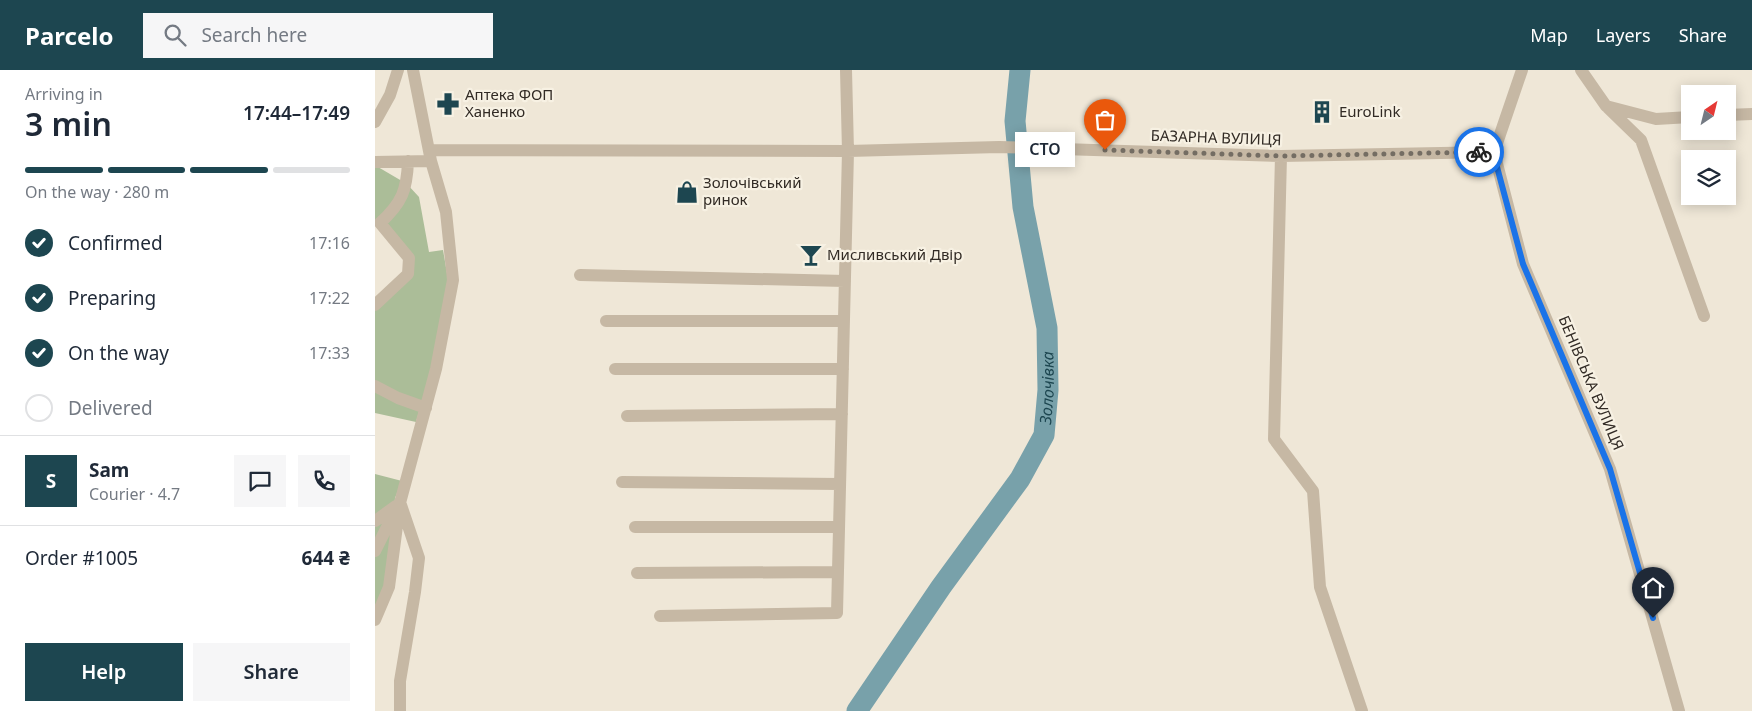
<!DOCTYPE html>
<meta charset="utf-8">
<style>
:root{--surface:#fff;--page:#f6f6f7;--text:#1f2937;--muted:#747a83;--line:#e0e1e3;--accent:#1d4650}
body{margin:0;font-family:"Noto Sans",sans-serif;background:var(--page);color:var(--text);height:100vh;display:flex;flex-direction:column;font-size:19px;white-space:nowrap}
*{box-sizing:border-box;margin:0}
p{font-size:16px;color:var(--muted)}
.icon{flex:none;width:28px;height:28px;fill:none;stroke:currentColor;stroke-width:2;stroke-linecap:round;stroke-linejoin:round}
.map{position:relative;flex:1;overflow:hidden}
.details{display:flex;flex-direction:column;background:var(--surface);width:375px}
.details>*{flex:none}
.needle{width:32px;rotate:35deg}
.tools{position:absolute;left:1306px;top:15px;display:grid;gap:10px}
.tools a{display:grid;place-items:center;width:55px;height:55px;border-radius:0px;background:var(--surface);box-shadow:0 2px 12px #0003;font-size:25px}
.pin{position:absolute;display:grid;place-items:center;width:42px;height:42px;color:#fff;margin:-51px -21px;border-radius:50% 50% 50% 0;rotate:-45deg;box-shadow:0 0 5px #0007}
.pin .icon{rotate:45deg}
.courier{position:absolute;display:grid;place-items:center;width:50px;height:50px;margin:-25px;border:4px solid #1a73e8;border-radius:50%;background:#fff;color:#222;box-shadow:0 1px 6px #0007}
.bubble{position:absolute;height:35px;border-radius:0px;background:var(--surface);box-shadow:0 2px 12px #0003;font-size:16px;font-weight:600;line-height:35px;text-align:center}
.headline em{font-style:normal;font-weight:600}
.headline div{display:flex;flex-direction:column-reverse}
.headline{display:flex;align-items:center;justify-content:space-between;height:85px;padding:0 25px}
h1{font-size:32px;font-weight:600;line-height:38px}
.bar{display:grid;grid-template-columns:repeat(4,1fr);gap:8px 5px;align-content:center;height:60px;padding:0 25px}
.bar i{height:6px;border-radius:4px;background:var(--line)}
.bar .selected{background:var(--accent)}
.bar p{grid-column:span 4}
.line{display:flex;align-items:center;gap:12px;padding:0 25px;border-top:1px solid var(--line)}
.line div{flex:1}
.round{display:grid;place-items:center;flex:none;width:52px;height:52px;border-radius:0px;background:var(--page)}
ol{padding:0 25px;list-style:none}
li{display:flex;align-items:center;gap:15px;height:55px}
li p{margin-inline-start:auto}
li .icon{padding:5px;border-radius:50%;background:var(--accent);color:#fff;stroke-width:4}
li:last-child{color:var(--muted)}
li i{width:28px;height:28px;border:2px solid var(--line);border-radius:50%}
.cta{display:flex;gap:10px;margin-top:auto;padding:10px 25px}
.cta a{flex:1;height:58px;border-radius:0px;background:var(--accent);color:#fff;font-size:20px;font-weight:600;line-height:58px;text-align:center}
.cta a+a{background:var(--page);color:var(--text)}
header{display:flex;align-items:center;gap:30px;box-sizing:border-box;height:70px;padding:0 25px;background:var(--accent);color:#fff}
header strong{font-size:24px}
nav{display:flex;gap:28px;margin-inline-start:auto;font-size:18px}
.search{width:350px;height:45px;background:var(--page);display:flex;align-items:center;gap:12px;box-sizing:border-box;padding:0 18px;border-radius:0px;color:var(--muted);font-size:19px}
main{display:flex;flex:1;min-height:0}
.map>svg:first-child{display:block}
.green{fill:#abbd98}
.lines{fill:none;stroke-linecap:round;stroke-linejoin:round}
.river{stroke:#78a1aa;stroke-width:21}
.minor{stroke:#c6b8a4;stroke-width:12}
.done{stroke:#746d63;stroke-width:5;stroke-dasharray:0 9}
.route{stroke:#1a73e8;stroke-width:6}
.labels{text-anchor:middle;stroke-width:4.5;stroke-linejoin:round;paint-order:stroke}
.poi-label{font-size:15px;fill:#322b25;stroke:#f7f1e3;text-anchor:start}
.street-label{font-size:15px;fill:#322b25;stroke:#f7f1e3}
.water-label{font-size:16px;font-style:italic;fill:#1d4650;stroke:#f7f1e3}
</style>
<header>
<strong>Parcelo</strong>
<div class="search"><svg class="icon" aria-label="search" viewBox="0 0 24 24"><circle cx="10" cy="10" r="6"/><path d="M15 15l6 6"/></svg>Search here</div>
<nav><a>Map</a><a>Layers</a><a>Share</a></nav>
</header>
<main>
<section class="details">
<div class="headline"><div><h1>3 min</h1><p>Arriving in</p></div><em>17:44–17:49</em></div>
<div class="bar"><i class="selected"></i><i class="selected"></i><i class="selected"></i><i></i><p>On the way · 280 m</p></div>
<ol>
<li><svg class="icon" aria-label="check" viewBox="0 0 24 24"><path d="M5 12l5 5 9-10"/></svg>Confirmed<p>17:16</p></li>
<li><svg class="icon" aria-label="check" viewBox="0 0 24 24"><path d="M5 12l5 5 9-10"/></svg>Preparing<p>17:22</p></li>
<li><svg class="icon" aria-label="check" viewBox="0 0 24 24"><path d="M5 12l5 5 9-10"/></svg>On the way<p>17:33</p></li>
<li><i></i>Delivered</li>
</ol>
<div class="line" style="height:90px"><b class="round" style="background:var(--accent);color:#fff">S</b><div><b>Sam</b><p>Courier · 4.7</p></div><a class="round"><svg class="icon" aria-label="chat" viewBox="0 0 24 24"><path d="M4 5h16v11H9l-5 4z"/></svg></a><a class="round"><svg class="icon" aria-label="phone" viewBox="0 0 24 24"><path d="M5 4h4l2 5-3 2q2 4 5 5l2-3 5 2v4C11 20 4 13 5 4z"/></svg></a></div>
<div class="line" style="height:65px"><div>Order #1005</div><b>644 ₴</b></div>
<div class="cta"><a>Help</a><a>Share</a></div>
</section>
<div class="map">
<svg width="1377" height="641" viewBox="0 0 1377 641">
<rect width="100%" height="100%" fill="#efe7d7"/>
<path class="green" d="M0 97H3L32 114 44 127 54 182 68 180 73 209 57 297 41 352 0 343V235L33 204 34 188 0 153Z
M0 404 27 411 20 428 14 517 0 550Z"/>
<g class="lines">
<path class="river" id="s1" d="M482 641 566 517 645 409 669 365 673 320 672 258 648 137 640 51 645 0"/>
<path class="minor" d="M1147 0 1119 82 1148 194 1235 399 1304 641
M1206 0 1231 36 1281 49 1315 47
M1231 36 1266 70 1329 246
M1352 45 1377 44
M0 52 15 25 23 0
M54 80 473 81 624 77 906 86 1119 82
M906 86 899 369 938 421 945 517 987 641
M0 92 56 91
M205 205 470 211
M0 235 33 204 34 188 5 153C27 133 32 120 33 91
M231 251H469
M240 299H468
M0 316 23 328 51 338
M252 346 467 344
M247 412 465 414
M0 451 21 436
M260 457H464
M0 481 21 439
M262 503 463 502
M285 546 462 543 473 81 471 0
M0 550 14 517 25 433 61 299 78 210 71 142 56 91 38 0
M25 641V611L40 522 44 488 26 435"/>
</g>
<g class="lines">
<path class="done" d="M730 80 906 86 1104 82"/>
<path class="route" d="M1104 82H1118L1148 194 1235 399 1278 548"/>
</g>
<defs>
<symbol id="pharmacy-bare" viewBox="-9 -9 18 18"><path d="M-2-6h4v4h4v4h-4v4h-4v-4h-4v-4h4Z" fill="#1d4650" stroke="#f7f1e3" stroke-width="2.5" paint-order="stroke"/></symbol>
<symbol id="building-bare" viewBox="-9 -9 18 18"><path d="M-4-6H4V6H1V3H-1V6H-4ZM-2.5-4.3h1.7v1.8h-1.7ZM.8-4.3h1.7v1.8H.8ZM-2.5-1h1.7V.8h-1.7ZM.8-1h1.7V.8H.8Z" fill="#1d4650" stroke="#f7f1e3" stroke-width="2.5" paint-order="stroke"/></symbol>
<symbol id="shop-bare" viewBox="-9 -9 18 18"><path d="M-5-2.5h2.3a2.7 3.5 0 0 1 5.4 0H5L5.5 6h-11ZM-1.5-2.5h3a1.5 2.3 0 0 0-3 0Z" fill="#1d4650" stroke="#f7f1e3" stroke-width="2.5" paint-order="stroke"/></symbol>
<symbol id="bar-bare" viewBox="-9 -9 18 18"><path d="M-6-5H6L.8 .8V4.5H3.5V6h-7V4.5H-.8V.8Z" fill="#1d4650" stroke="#f7f1e3" stroke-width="2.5" paint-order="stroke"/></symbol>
</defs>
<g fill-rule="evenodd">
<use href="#pharmacy-bare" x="57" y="18" width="32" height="32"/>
<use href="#building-bare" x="931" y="26" width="32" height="32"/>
<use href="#shop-bare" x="296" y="106" width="32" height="32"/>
<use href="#bar-bare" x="420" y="169" width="32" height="32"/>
</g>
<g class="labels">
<g class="poi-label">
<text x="90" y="30">Аптека ФОП<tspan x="90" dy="17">Ханенко</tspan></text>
<text x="964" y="47">EuroLink</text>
<text x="328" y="118">Золочівський<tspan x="328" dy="17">ринок</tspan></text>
<text x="452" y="190">Мисливський Двір</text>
</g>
<g class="street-label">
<text transform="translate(841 68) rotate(2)" y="5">БАЗАРНА ВУЛИЦЯ</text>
<text transform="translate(1216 313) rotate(67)" y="5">БЕНІВСЬКА ВУЛИЦЯ</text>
</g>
<g class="water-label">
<text dy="6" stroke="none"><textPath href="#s1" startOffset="381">Золочівка</textPath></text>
</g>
</g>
</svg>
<div class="tools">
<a><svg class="needle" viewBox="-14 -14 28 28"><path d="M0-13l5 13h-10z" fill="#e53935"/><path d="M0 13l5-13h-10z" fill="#747a83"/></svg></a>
<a><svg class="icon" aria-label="layers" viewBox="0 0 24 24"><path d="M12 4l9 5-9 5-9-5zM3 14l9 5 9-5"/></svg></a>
</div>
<div class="pin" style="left:730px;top:80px;background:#ea580c"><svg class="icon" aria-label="bag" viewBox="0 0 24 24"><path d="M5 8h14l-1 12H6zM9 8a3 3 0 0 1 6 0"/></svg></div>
<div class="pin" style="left:1278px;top:548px;background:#1f2937"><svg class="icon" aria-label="home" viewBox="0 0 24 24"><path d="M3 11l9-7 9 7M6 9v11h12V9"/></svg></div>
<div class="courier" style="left:1104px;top:82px"><svg class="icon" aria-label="bike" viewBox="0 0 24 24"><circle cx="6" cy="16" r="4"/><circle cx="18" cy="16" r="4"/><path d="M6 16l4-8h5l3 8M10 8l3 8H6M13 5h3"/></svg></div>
<div class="bubble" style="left:640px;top:62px;width:60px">СТО</div>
</div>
</main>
